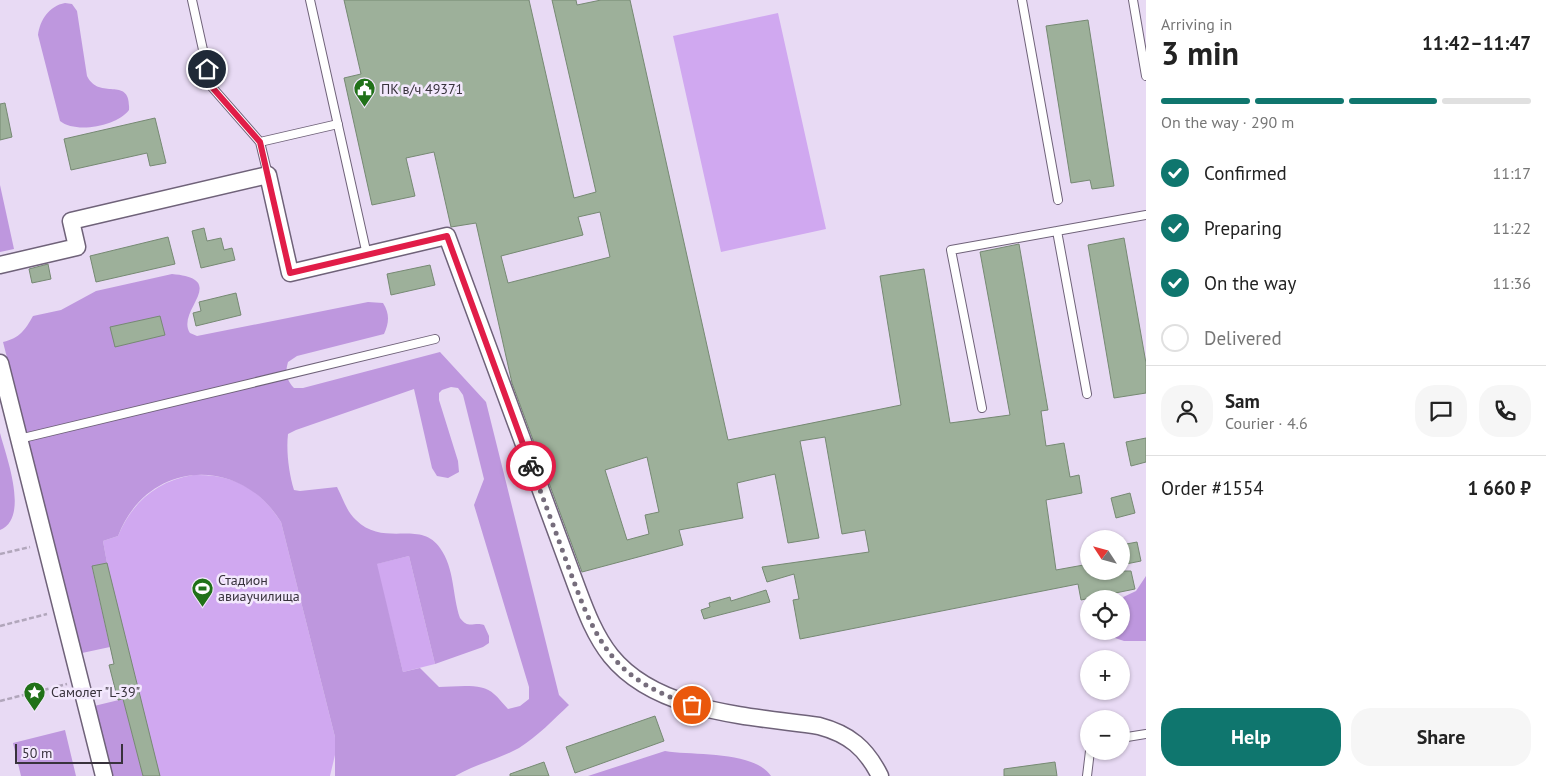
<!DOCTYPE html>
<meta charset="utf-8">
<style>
:root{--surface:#fff;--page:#f6f6f6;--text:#222;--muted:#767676;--line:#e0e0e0;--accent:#0f766e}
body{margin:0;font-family:"PT Sans",sans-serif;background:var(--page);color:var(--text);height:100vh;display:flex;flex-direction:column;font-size:19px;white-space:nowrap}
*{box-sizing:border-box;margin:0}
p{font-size:16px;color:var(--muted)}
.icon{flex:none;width:28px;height:28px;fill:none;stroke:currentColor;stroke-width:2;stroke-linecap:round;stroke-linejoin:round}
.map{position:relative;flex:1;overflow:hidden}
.sheet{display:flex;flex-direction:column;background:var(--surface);width:400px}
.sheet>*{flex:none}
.needle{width:32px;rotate:306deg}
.tools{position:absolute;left:1080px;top:530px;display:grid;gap:10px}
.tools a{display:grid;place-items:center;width:50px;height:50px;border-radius:50%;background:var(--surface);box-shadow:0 1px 4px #0004;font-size:25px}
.scale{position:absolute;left:15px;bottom:12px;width:108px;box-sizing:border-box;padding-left:5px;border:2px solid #38323c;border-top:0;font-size:14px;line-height:18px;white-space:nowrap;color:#38323c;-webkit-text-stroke:4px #f3e8fd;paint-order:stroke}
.pin{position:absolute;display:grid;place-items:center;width:42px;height:42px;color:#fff;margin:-21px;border:2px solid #fff;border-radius:50%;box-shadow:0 1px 5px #0007}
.courier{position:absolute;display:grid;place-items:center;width:50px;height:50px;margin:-25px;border:4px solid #e11d48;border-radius:50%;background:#fff;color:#222;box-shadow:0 1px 6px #0007}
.headline em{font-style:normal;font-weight:800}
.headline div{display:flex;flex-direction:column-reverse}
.headline{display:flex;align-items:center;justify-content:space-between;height:85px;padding:0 15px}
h1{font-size:32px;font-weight:800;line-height:38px}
.bar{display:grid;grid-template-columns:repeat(4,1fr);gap:8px 5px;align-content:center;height:60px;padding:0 15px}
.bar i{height:6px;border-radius:4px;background:var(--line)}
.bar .current{background:var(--accent)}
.bar p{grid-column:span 4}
.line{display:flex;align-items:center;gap:12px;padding:0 15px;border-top:1px solid var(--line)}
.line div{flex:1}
.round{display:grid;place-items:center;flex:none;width:52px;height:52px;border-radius:20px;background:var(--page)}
ol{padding:0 15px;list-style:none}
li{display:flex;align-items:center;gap:15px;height:55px}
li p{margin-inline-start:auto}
li .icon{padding:5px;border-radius:50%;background:var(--accent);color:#fff;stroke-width:4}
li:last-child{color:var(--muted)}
li i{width:28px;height:28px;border:2px solid var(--line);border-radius:50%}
.cta{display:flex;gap:10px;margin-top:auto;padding:10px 15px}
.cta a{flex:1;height:58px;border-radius:20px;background:var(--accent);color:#fff;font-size:20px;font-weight:800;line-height:58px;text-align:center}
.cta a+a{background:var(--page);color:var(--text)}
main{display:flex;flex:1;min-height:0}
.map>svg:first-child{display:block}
.green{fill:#d0a8f0}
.forest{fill:#be97de;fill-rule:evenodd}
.building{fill:#9db09a;stroke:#768973;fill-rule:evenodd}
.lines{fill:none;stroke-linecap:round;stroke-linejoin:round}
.lane-casing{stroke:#6f6279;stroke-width:10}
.street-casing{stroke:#6f6279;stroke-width:19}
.path{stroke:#b1a6bb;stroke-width:2.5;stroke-dasharray:5 2.5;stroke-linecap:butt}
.lane{stroke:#fff;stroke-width:8}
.street{stroke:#fff;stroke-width:16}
.done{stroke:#766d7c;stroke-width:5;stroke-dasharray:0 9}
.route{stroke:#e11d48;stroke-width:6}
.labels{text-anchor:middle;stroke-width:5;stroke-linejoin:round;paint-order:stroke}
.poi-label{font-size:14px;fill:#38323c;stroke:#f3e8fd;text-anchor:start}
</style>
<main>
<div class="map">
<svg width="1146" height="776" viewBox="0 0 1146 776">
<rect width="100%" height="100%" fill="#e8daf4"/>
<path class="green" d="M778 13 826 229 721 252 673 36Z
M193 475C234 474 259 488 281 522L335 737V755L330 776H143L114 664 92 566 107 563 103 541 118 536C132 503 156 481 193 475Z
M409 556 435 664 403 672 376 564Z"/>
<path class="forest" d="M65 3 72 4 77 11 87 76C100 102 131 74 129 110 117 126 76 134 60 121L38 35C40 20 49 6 65 3Z
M0 185 14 249 0 252Z
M172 274C231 279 175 311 190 333L197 336 368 302 383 303C390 314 389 323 384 334L297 356 288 362C285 373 286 379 294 388H303L440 352 486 402 559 695 569 705C553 720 538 736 519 748 499 759 476 764 455 776H335V737L281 522C239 454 147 460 118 536L103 541 107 563 92 567 110 647 82 653 3 342C20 338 25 330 33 316L61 310 96 291ZM451 387 458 388 463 395 484 479 474 505 529 687V699L520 706 508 709C503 704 499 698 494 694 482 682 455 687 439 687L420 668 403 672 377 564 409 556 435 664 483 647 489 643V636L484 625C474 621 469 630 460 618 452 595 455 569 440 548 420 519 384 548 356 520 346 511 343 498 337 487L300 491 294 490C289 474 286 451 288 434L296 430 414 389 432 468 437 476 448 478 459 472 458 461 439 400V393L442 390Z
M0 433C6 456 30 518 0 530Z
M1146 576V641H1124L1112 637 1108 631H1121V599H1119L1136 591Z
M123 699 143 776H112L94 706Z
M65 730 76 776H21L13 743Z
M665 751C694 756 753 750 771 776H588Z"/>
<path class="building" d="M344 0H529L574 198 596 192 552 0H576L577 5 601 0H630L728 440 901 405 880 276 924 269 950 423 1010 415 980 252 1019 244 1048 410 1041 411 1046 446 1064 443 1070 477 1079 475 1082 493 1046 500 1056 570 1089 564V571H1131L1135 589 1081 600 1078 584 800 639 793 600 799 599 794 574 767 582 762 567 869 552 865 530 842 534 825 437 800 441 819 538 788 543 775 474 737 483 743 518 679 530 683 545 582 572 512 383 476 223 451 227 434 152 406 158 415 196 372 205 344 78 361 74ZM600 212 610 257 508 283 501 256 583 235 578 217ZM647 457 659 512 645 515 649 534 627 540 605 470Z
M1088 20 1114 186 1092 189 1090 180 1071 183 1046 26Z
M5 103 12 137 0 140V104Z
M155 118 166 163 150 166 147 153 71 170 64 139Z
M204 228 207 241 221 238 224 250 232 248 235 260 201 268 192 231Z
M168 237 175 264 96 282 90 256Z
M1124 238 1146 363V393L1114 398 1088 245Z
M48 264 51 279 32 283 29 269Z
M430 265 435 285 391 295 387 274Z
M236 293 241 315 196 326 193 313 201 311 199 302Z
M160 316 165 335 115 347 110 327Z
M1146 438V462L1131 466 1126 442Z
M1130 493 1135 513 1116 518 1111 498Z
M1137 542 1141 561 1121 565V545Z
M107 563 160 776H143L123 699 118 700 109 665 114 664 92 566Z
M766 590 770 602 704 619 701 610 710 607 709 603 730 597 731 601Z
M655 716 664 741 575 773 566 747Z
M544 762 549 776H510V774Z
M1055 762 1057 776H1004V769Z"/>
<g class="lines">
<defs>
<path id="lane" d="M192 0 211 86 260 142 268 175
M310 0 367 255
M1022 0 1058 200
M1133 0 1146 76
M260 142 338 124
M1057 231 1087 394
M982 408 951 250 1146 215
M19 439 435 339
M1121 738 1146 734
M1087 776 1090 751"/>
<path id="street" d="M0 265 77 247 71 221 268 175 290 273 447 236 577 588C586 612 595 636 611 656 657 713 751 716 819 726 849 734 866 748 880 776
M0 363 104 776"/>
</defs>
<use href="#lane" class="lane-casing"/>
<use href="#street" class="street-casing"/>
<path class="path" d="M0 554 30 547
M0 626 47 614
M0 701 67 684"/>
<use href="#lane" class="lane"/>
<use href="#street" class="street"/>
</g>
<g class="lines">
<path class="done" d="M531 466C543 498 555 530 567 563 579 595 590 629 612 656 632 681 663 696 692 705"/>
<path class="route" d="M207 69 211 86 260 142 290 273 447 236 531 466"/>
</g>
<defs>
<symbol id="civic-pin" viewBox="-11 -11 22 30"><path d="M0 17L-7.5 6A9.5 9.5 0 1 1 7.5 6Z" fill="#207118" stroke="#f3e8fd"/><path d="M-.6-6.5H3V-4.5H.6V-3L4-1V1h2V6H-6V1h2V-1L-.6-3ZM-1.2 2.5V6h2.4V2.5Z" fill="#fff"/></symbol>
<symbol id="stadium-pin" viewBox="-11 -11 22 30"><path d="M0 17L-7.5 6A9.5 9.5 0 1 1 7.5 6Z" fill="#207118" stroke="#f3e8fd"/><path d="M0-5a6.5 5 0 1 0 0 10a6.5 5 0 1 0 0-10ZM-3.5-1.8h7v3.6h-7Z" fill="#fff"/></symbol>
<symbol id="sight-pin" viewBox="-11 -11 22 30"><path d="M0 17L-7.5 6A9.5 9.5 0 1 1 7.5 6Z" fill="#207118" stroke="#f3e8fd"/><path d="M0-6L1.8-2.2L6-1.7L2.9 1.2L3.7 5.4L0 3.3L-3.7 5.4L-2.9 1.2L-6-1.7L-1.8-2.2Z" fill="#fff"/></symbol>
</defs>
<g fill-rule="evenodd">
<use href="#civic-pin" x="352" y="76" width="25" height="34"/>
<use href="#stadium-pin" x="190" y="576" width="25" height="34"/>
<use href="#sight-pin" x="22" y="680" width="25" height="34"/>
</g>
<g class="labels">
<g class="poi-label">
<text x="381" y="94">ПК в/ч 49371</text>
<text x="218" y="585">Стадион<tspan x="218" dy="16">авиаучилища</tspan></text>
<text x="51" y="697">Самолет "L-39"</text>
</g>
</g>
</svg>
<div class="tools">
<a><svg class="needle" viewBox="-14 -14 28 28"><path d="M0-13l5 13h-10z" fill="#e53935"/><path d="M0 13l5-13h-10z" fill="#767676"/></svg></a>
<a><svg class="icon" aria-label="locate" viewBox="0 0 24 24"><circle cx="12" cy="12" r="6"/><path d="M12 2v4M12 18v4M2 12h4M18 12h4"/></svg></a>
<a>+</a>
<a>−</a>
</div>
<div class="scale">50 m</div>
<div class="pin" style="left:692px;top:705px;background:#ea580c"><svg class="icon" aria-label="bag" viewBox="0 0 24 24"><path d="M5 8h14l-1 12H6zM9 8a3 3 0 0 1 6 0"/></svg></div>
<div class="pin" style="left:207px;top:69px;background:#1f2937"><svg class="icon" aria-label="home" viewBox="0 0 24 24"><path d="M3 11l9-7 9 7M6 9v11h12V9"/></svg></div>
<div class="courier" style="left:531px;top:466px"><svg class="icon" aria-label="bike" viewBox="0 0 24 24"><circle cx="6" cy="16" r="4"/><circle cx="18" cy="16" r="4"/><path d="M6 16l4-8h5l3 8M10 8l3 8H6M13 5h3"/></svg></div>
</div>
<section class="sheet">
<div class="headline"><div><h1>3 min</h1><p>Arriving in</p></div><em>11:42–11:47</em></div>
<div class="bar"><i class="current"></i><i class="current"></i><i class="current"></i><i></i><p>On the way · 290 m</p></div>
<ol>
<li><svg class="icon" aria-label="check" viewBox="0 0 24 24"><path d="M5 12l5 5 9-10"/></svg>Confirmed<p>11:17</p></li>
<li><svg class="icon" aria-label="check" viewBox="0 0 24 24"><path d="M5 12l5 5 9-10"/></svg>Preparing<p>11:22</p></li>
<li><svg class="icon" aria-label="check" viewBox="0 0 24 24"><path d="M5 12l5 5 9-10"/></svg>On the way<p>11:36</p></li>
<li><i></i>Delivered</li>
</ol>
<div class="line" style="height:90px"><a class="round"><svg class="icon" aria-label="person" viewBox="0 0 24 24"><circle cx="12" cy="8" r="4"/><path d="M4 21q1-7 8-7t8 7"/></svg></a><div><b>Sam</b><p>Courier · 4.6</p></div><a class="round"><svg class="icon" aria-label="chat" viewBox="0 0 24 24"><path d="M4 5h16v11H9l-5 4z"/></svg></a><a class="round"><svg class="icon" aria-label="phone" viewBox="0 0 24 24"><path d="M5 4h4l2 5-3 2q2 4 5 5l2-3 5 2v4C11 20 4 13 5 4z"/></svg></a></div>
<div class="line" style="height:65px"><div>Order #1554</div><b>1 660 ₽</b></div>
<div class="cta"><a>Help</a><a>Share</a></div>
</section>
</main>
